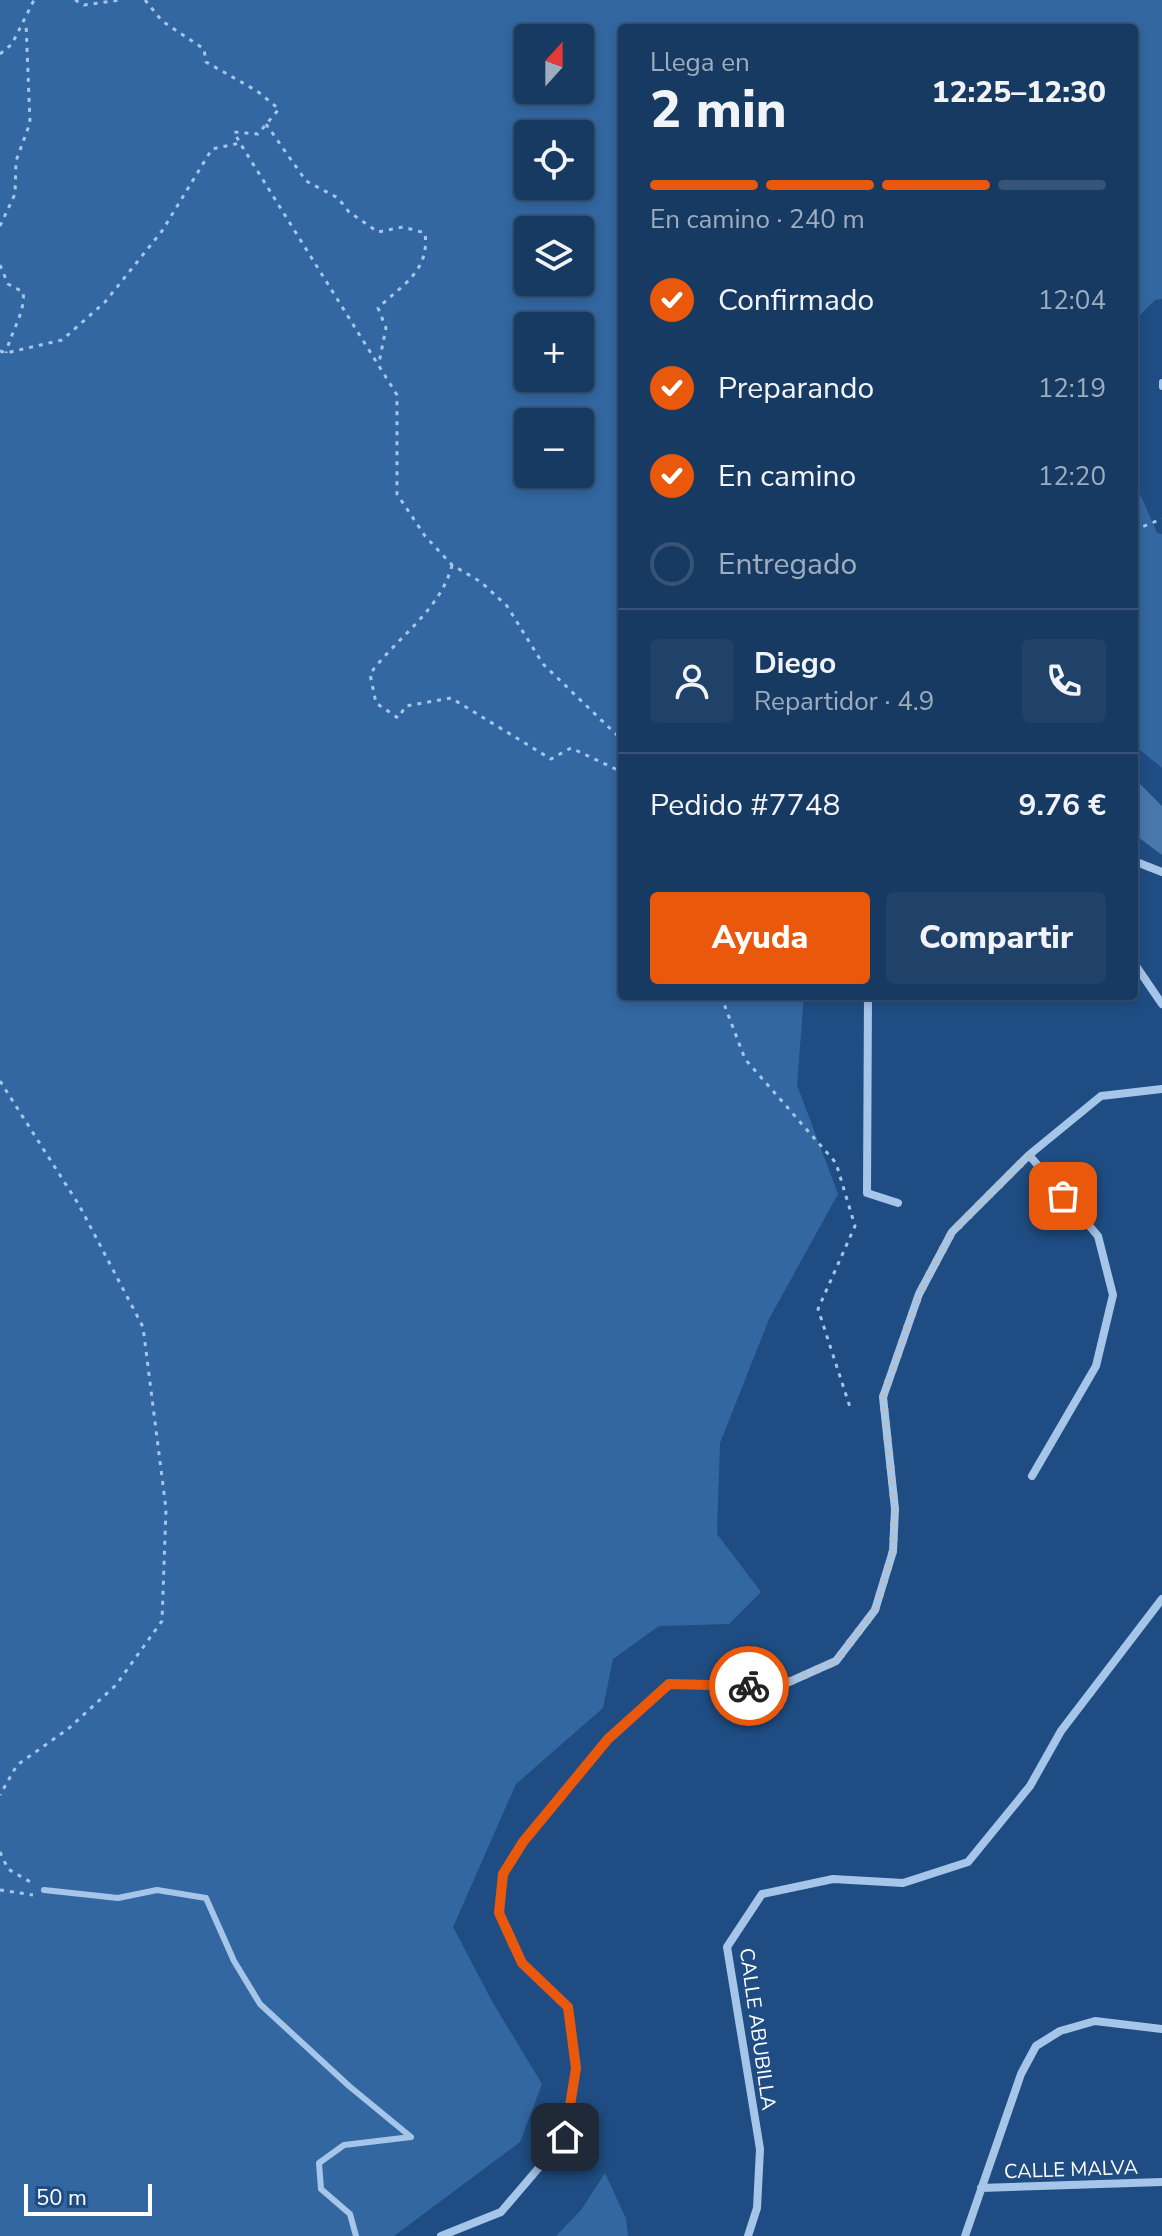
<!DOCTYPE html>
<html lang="es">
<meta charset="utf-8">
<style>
:root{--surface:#173a62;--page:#204168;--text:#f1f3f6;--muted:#9eadbe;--line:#365477;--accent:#ea580c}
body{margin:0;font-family:"Nunito Sans",sans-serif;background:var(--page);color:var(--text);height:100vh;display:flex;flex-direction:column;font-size:30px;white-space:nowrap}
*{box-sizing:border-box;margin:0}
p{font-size:26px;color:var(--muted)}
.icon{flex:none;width:44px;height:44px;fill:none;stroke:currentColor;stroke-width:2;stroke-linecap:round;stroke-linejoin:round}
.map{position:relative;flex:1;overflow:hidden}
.sheet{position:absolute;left:618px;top:24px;width:520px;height:976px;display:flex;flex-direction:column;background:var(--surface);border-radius:8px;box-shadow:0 4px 12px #0003,0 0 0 2px var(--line)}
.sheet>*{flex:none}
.needle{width:52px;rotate:21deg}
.tools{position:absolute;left:514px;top:24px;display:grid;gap:16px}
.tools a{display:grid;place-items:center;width:80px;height:80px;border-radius:8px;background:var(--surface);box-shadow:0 4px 12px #0003,0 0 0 2px var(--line);font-size:40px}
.scale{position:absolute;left:24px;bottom:20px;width:128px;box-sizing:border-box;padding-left:8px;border:4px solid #fff;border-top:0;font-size:22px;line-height:28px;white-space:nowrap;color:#fff;-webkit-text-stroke:6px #1f4d83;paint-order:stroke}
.pin{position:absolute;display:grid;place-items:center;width:68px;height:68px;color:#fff;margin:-34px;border-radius:16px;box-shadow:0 4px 12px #0006}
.courier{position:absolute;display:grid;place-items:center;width:80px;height:80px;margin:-40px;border:6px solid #ea580c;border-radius:50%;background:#fff;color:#222;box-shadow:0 2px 10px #0007}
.summary em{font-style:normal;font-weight:800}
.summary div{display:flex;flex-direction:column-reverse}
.summary{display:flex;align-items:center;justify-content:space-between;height:136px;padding:0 32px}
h1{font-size:52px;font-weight:800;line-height:60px}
.bar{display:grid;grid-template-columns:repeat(4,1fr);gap:12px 8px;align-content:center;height:96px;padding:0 32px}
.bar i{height:10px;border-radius:6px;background:var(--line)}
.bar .current{background:var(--accent)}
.bar p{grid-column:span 4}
.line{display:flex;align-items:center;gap:20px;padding:0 32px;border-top:2px solid var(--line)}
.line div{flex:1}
.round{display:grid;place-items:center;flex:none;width:84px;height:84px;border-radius:8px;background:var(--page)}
ol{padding:0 32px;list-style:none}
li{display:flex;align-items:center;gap:24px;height:88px}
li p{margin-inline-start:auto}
li .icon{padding:8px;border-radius:50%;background:var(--accent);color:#fff;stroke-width:4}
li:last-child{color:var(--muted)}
li i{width:44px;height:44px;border:4px solid var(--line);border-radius:50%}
.cta{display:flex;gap:16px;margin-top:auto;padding:16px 32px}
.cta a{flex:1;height:92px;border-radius:8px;background:var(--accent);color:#fff;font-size:32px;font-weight:800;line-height:92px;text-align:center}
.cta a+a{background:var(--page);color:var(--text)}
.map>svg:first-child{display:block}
.green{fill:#3367a1;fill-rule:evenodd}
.building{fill:#4877ac}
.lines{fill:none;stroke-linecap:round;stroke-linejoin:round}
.path{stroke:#a6c6e9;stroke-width:3;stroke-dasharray:4 6;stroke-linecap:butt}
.service{stroke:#a6c6e9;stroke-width:6}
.minor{stroke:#a6c6e9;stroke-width:8}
.done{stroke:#b1c1d4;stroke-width:8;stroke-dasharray:0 14.4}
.route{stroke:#ea580c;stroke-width:10}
.labels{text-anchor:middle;stroke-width:8;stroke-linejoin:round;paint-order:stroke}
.street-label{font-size:20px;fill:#fff;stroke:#1f4d83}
</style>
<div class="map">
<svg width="1162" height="2236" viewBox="0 0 1162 2236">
<rect width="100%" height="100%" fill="#1f4d83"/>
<path class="green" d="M0 0H1162V299L1155 300 1134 321V28H622V996H804L797 1085 838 1194 769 1319 720 1443 717 1534 761 1592 729 1624 659 1626 613 1659 603 1708 516 1784 453 1927 493 2003 542 2084 520 2142 394 2236H0ZM528 38H580V90H528ZM528 134H580V186H528ZM528 230H580V282H528ZM528 326H580V378H528ZM528 422H580V474H528Z
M1134 480 1157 533 1162 534V768L1134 745Z
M605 2173 626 2219 628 2236H556L581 2210Z"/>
<path class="building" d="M1134 778 1162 806V855L1134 834Z"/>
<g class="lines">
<path class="path" d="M75 0 84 5 120 0
M145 0 162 21 204 49 206 62 257 91 279 109 258 134 234 132 240 143
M0 54 12 44 34 0
M266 124 306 181 338 198 349 212 378 232 403 227 425 233C430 271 402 285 378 308L386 328 379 363
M0 226 15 194 16 161 30 123 26 23
M0 265 8 284 23 292C26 312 11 331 6 353
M0 351 6 353 62 340 105 302 162 231 212 149 240 143 397 395V494L425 536 452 565 481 582 507 606 543 664 622 740
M1134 530 1162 519
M452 565C441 610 396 638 370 674L376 703 398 718 406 706 451 698 551 759 571 748 622 772
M721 996 745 1059 836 1163 855 1226 818 1309 850 1407
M0 1081 79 1205 143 1327 166 1509 162 1621 116 1685 68 1729 17 1765 0 1795
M0 1852 8 1869 34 1884
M0 1890 33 1895"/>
<path class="service" d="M1162 382V387
M44 1890 118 1898 157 1890 206 1898 234 1961 260 2004 349 2086 411 2137 344 2145 319 2163 321 2189 350 2214 356 2236"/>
<path class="minor" d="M1134 861 1162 872
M1134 963 1162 1004
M868 996 867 1193 898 1203
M1029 1155 1098 1236 1113 1295 1096 1366 1032 1476
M981 2188 1162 2182
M441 2236 501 2212 565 2137 576 2068 568 2007 522 1963 499 1913 503 1874 523 1842 608 1739 669 1684 780 1686 836 1661 875 1610 893 1551 895 1509 883 1397 919 1294 952 1232 1029 1155 1101 1096 1162 1089
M748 2236 757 2208 760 2149 727 1947 762 1894 833 1879 903 1883 968 1862 1030 1786 1061 1731 1162 1599
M965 2236 1021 2074 1036 2046 1060 2031 1095 2021 1162 2029"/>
</g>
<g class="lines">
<path class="done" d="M749 1686H780L836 1661 875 1610 893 1551 895 1509 883 1397 919 1294 952 1232 1029 1155 1063 1196"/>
<path class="route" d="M565 2137 576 2068 568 2007 522 1963 499 1913 503 1874 523 1842 608 1739 669 1684 749 1686"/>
</g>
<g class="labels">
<g class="street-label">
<text transform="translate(758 2029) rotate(82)" y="7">CALLE ABUBILLA</text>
<text transform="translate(1071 2169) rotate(-2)" y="7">CALLE MALVA</text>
</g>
</g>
</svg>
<div class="tools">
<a><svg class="needle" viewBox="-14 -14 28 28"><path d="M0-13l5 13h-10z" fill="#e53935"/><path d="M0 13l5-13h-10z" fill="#9eadbe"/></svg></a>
<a><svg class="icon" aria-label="locate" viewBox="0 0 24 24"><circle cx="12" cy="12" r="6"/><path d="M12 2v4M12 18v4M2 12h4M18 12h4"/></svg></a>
<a><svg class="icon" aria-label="layers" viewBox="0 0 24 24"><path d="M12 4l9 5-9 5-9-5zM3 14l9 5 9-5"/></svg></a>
<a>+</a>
<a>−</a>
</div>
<div class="scale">50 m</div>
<div class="pin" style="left:1063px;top:1196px;background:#ea580c"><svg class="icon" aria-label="bag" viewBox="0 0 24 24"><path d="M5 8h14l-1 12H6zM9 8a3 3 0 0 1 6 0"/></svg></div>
<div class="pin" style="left:565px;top:2137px;background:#1f2937"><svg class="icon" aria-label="home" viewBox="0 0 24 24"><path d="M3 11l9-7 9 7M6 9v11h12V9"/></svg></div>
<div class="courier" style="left:749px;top:1686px"><svg class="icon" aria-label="bike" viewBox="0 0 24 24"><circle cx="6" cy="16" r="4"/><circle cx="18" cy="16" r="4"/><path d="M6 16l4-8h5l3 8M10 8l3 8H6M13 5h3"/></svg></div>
<section class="sheet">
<div class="summary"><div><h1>2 min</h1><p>Llega en</p></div><em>12:25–12:30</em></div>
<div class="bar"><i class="current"></i><i class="current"></i><i class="current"></i><i></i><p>En camino · 240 m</p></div>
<ol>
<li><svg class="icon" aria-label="check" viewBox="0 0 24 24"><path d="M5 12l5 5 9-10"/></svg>Confirmado<p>12:04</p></li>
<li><svg class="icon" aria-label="check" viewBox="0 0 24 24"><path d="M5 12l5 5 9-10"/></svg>Preparando<p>12:19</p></li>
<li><svg class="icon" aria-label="check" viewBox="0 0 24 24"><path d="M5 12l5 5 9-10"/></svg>En camino<p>12:20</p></li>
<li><i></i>Entregado</li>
</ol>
<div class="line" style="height:144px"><a class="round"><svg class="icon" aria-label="person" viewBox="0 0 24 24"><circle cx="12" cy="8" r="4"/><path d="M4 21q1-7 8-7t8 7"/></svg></a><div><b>Diego</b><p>Repartidor · 4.9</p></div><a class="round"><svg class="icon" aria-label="phone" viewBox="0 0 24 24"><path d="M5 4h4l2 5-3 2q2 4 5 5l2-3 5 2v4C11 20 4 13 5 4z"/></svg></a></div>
<div class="line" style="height:104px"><div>Pedido #7748</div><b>9.76 €</b></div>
<div class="cta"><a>Ayuda</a><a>Compartir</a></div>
</section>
</div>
